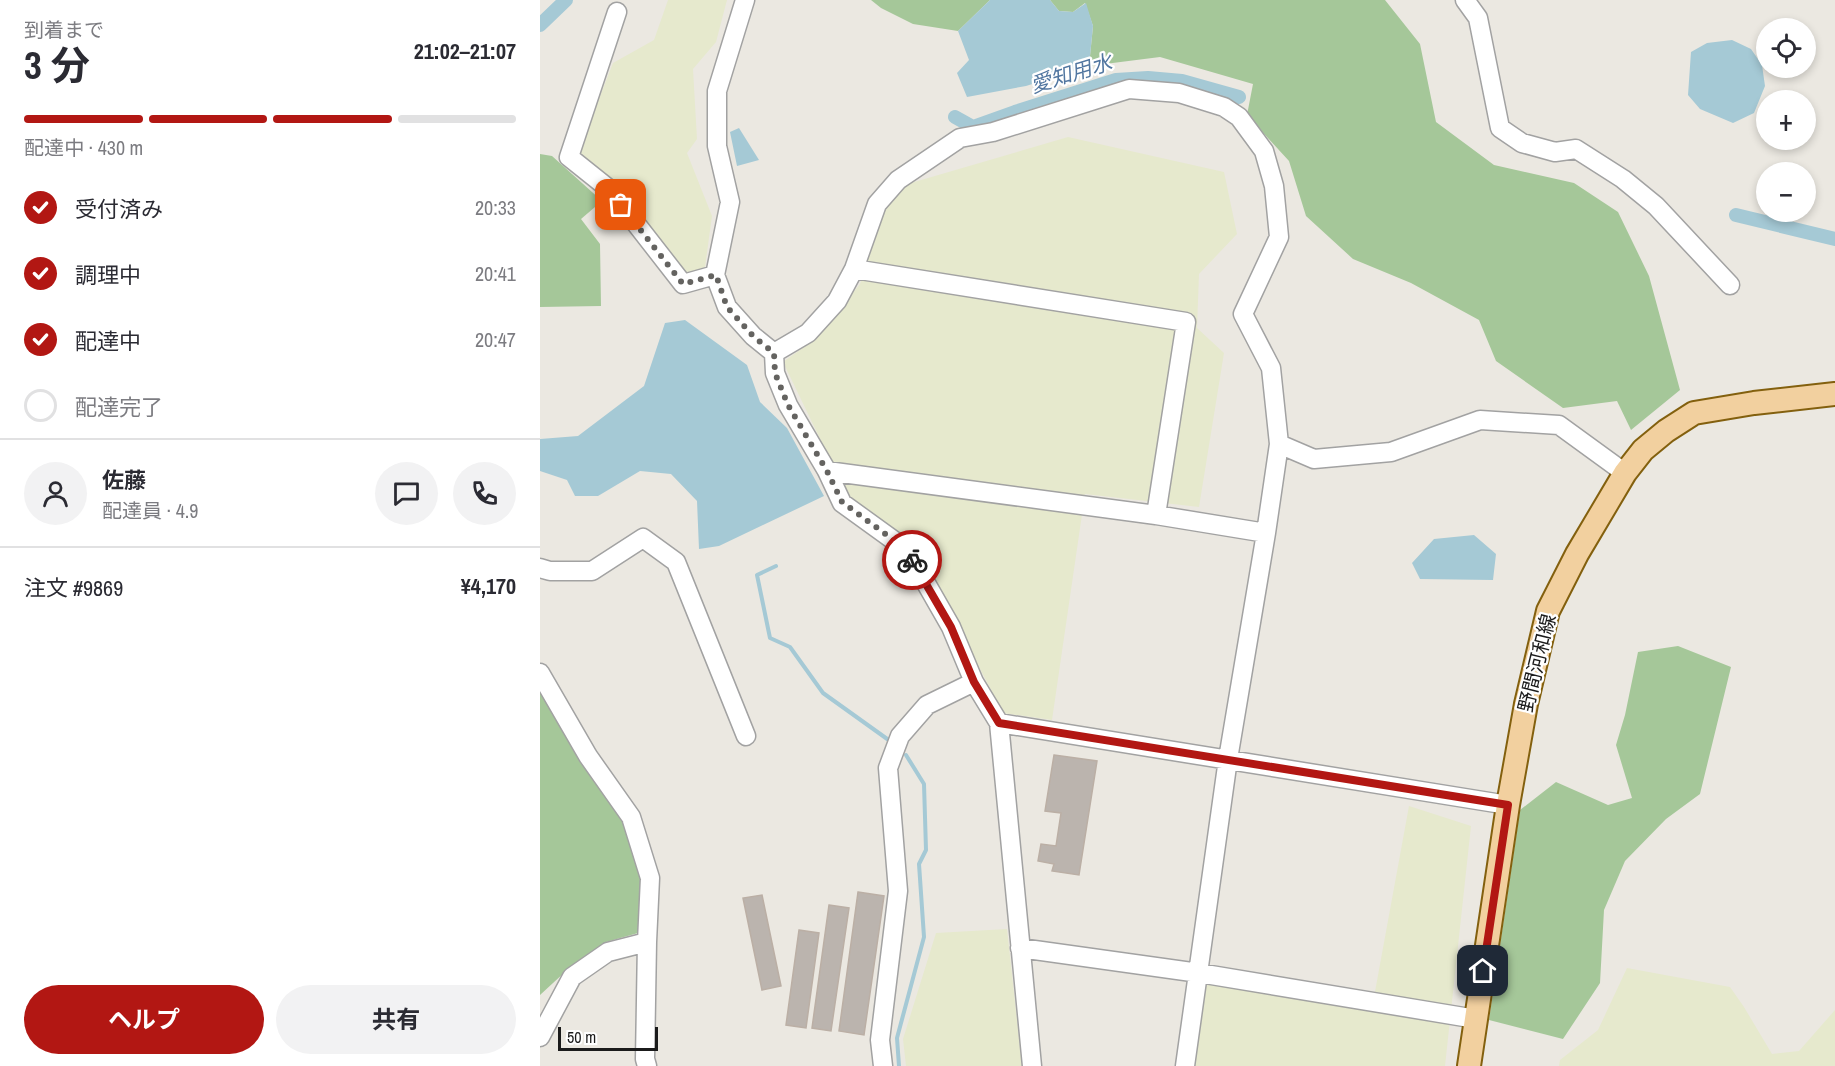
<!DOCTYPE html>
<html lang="ja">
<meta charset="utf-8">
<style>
:root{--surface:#fff;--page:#f2f2f3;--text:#2b2b33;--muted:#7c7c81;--line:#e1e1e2;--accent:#b21713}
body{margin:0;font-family:"Archivo Narrow","Noto Sans JP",sans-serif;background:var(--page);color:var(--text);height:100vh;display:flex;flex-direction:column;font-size:22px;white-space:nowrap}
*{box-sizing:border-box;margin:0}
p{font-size:20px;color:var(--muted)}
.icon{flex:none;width:33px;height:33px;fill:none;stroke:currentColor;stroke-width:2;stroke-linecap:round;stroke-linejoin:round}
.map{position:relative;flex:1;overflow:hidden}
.sheet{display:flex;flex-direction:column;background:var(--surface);width:540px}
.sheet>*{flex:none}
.buttons{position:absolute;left:1216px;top:18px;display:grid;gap:12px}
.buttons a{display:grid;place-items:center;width:60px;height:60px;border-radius:50%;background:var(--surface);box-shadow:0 3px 9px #0003;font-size:30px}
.scale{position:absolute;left:18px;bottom:15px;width:100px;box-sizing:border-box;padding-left:6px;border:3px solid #1b1b1b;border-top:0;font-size:16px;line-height:21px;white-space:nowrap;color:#1b1b1b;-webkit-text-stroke:4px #fff;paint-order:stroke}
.pin{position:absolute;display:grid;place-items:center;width:51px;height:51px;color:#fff;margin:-26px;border-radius:12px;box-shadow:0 3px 9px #0006}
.courier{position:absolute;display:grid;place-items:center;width:60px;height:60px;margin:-30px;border:4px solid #b21713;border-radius:50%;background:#fff;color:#222;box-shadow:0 2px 8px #0007}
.headline em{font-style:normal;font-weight:700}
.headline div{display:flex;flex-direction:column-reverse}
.headline{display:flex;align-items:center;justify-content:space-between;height:102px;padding:0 24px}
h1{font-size:39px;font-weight:700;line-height:45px}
.bar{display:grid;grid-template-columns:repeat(4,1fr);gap:9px 6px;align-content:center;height:72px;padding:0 24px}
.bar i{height:8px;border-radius:4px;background:var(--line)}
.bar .active{background:var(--accent)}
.bar p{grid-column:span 4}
.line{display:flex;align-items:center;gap:15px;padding:0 24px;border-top:2px solid var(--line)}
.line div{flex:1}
.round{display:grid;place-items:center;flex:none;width:63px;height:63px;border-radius:32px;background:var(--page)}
ol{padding:0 24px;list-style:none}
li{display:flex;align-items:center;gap:18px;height:66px}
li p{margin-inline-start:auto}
li .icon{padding:6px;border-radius:50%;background:var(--accent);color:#fff;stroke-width:4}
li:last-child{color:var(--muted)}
li i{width:33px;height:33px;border:3px solid var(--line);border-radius:50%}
.button{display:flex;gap:12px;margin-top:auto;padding:12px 24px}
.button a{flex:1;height:69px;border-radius:36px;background:var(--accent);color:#fff;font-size:24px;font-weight:700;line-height:69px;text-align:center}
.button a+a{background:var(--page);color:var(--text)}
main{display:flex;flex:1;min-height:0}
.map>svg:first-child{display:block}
.farmland{fill:#e6e9cd}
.forest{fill:#a5c799}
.water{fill:#a5c9d5}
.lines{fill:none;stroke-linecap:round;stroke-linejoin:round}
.stream{stroke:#a5c9d5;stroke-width:4}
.canal{stroke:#a5c9d5;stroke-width:14}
.building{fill:#bbb4ae;stroke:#bbafa5;stroke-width:1.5}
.minor-casing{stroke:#a2a2a2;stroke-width:21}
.major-casing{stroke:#83600e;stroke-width:26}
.minor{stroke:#fff;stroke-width:18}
.major{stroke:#f2d09f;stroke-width:22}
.done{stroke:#646360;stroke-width:6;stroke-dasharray:0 10.8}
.route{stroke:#b21713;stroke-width:8}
.labels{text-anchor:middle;stroke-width:4.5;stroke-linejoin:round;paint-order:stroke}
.street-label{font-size:20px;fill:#1b1b1b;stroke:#fff}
.water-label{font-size:21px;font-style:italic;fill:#5176a0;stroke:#fff}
</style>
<main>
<section class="sheet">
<div class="headline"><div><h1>3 分</h1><p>到着まで</p></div><em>21:02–21:07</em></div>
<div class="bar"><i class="active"></i><i class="active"></i><i class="active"></i><i></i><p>配達中 · 430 m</p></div>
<ol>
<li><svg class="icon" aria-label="check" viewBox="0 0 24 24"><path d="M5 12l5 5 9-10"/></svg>受付済み<p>20:33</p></li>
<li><svg class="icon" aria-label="check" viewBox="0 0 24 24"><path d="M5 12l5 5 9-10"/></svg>調理中<p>20:41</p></li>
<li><svg class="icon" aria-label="check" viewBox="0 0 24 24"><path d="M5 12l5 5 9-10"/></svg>配達中<p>20:47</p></li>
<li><i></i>配達完了</li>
</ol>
<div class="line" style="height:108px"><a class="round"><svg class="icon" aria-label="person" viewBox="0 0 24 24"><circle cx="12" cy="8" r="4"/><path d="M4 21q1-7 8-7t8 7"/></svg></a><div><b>佐藤</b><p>配達員 · 4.9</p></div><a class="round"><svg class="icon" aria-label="chat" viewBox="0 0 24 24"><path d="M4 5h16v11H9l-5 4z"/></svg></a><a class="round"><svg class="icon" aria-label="phone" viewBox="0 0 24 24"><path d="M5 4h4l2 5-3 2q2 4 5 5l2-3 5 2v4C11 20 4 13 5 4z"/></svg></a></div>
<div class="line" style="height:78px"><div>注文 #9869</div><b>¥4,170</b></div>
<div class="button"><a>ヘルプ</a><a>共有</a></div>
</section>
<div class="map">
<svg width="1295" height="1066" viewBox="0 0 1295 1066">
<rect width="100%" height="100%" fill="#ebe8e1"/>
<path class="farmland" d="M128 0H187L176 42 153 69 157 139 147 153 172 216 165 267 146 274 76 187 38 152 73 63 114 40Z
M528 137 684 172 697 234 659 274 657 328 684 353 659 507 545 494 512 720 463 713 377 548 310 501 243 362 274 340 320 284 344 207 364 185Z
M869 806 931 826 905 1066H653L665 982 832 1008Z
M467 929 482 1066H366L363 1039 396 933Z
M1087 968 1190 987 1204 1007 1232 1054 1259 1051 1295 1010V1066H1019L1020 1060 1058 1030Z"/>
<path class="forest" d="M331 0H450L418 31 373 24 341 8Z
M510 0H845L880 44 896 122 954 165 1034 183 1078 212 1109 276 1140 390 1091 430 1077 401 1023 408 956 361 939 320 871 283 813 259 766 216 749 161 707 115 713 84 620 57 549 66 553 26 545 3 533 12 519 11Z
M0 154 12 156 62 201 41 219 60 244 61 306 0 307Z
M1138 646 1191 667 1160 794 1126 819 1085 861 1064 910 1060 983 1023 1039 949 1020 980 810 1016 782 1068 805 1092 798 1076 745 1085 715 1098 652Z
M0 691 40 762 84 821 103 882 98 933 66 942 26 971 0 995Z"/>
<path class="water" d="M450 0H510L519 11 533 12 546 3 553 26 549 66 486 86 427 97 417 73 429 60 418 31Z
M1192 40 1211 49 1222 65 1225 86 1214 113 1193 123 1160 109 1148 95 1151 52 1167 43Z
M199 128 219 160 197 166 190 132Z
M145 320 207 365 220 402 247 428 284 496 179 546 159 549 157 501 131 474 100 471 58 496H35L27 480 0 471V439L38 436 104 386 125 323Z
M934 535 956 554 953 580 880 579 872 563 894 539Z"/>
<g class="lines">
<path class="stream" d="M236 566 217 575 230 638 250 647 283 693 350 741
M359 1066 357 1038 384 937 379 864 386 850 384 784 366 755"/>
<path class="canal" d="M0 25 26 0
M415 117 433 127 475 112 576 80 608 78 642 81 699 97
M1196 215 1295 239"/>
</g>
<path class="building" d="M514 755 557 761 539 875 512 871 514 864 498 861 501 844 516 846 521 813 505 811Z
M318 892 344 896 324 1035 299 1031Z
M222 895 241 986 222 990 203 898Z
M289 905 309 908 291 1031 272 1028Z
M259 930 279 933 266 1028 246 1025Z"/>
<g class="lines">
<defs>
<path id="minor" d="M205 0 177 91V146L190 202 175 275 187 307 213 336 234 353
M925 0 938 18 960 128 982 143 1015 152 1036 149 1083 179 1116 206 1190 285
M77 12 29 157 69 189 143 284 175 275
M314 269 646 322 616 515
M234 353 268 333 297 301 314 269 337 204 358 180 420 138 453 132 589 89 639 93 684 107 699 117 724 151 734 186 739 237 703 314 731 368 739 444 726 533 688 759 645 1066
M234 353 235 373 248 405 287 471 302 503 367 550 411 627 434 682 459 723 492 1066
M739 444 774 459 851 452 940 420 1019 425 1085 473
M287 471 616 515 726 533
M0 568 10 571H52L103 538 136 562 206 736
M0 673 48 756 91 817 110 878 107 942 105 1059 107 1066
M459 723 968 805
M480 948 659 973 936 1019
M0 1037 32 977 68 952 107 942
M343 1066 340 1040 358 891 348 768 360 736 387 705 434 682"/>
<path id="major" d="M929 1066 968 805 986 704 1008 611 1037 554 1085 473 1103 450 1126 431 1154 413 1214 403 1295 394"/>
</defs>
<use href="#minor" class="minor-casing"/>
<use href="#major" class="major-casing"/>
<use href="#minor" class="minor"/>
<use href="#major" class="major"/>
</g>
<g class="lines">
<path class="done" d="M81 205 143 284 176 275 187 307 213 336 234 353 235 373 248 405 287 471 302 502 367 550 372 560"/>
<path class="route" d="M372 560 411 627 434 682 459 723 968 805 943 971"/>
</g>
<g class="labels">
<g class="street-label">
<text transform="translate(997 663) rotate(-76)" y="7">野間河和線</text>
</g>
<g class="water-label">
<text transform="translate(531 74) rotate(-17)" y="7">愛知用水</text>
</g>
</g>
</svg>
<div class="buttons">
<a><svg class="icon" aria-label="locate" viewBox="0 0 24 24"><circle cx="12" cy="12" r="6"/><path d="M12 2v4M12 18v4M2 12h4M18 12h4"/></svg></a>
<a>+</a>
<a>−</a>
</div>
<div class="scale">50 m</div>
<div class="pin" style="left:81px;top:205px;background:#ea580c"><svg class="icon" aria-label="bag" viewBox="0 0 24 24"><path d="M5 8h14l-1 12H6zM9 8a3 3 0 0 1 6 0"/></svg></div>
<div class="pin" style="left:943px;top:971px;background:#1f2937"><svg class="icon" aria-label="home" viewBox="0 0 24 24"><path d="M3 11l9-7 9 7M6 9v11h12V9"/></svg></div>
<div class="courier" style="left:372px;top:560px"><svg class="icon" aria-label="bike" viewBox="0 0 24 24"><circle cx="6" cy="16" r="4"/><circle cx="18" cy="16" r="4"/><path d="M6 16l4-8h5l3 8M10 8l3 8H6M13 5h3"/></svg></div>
</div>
</main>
